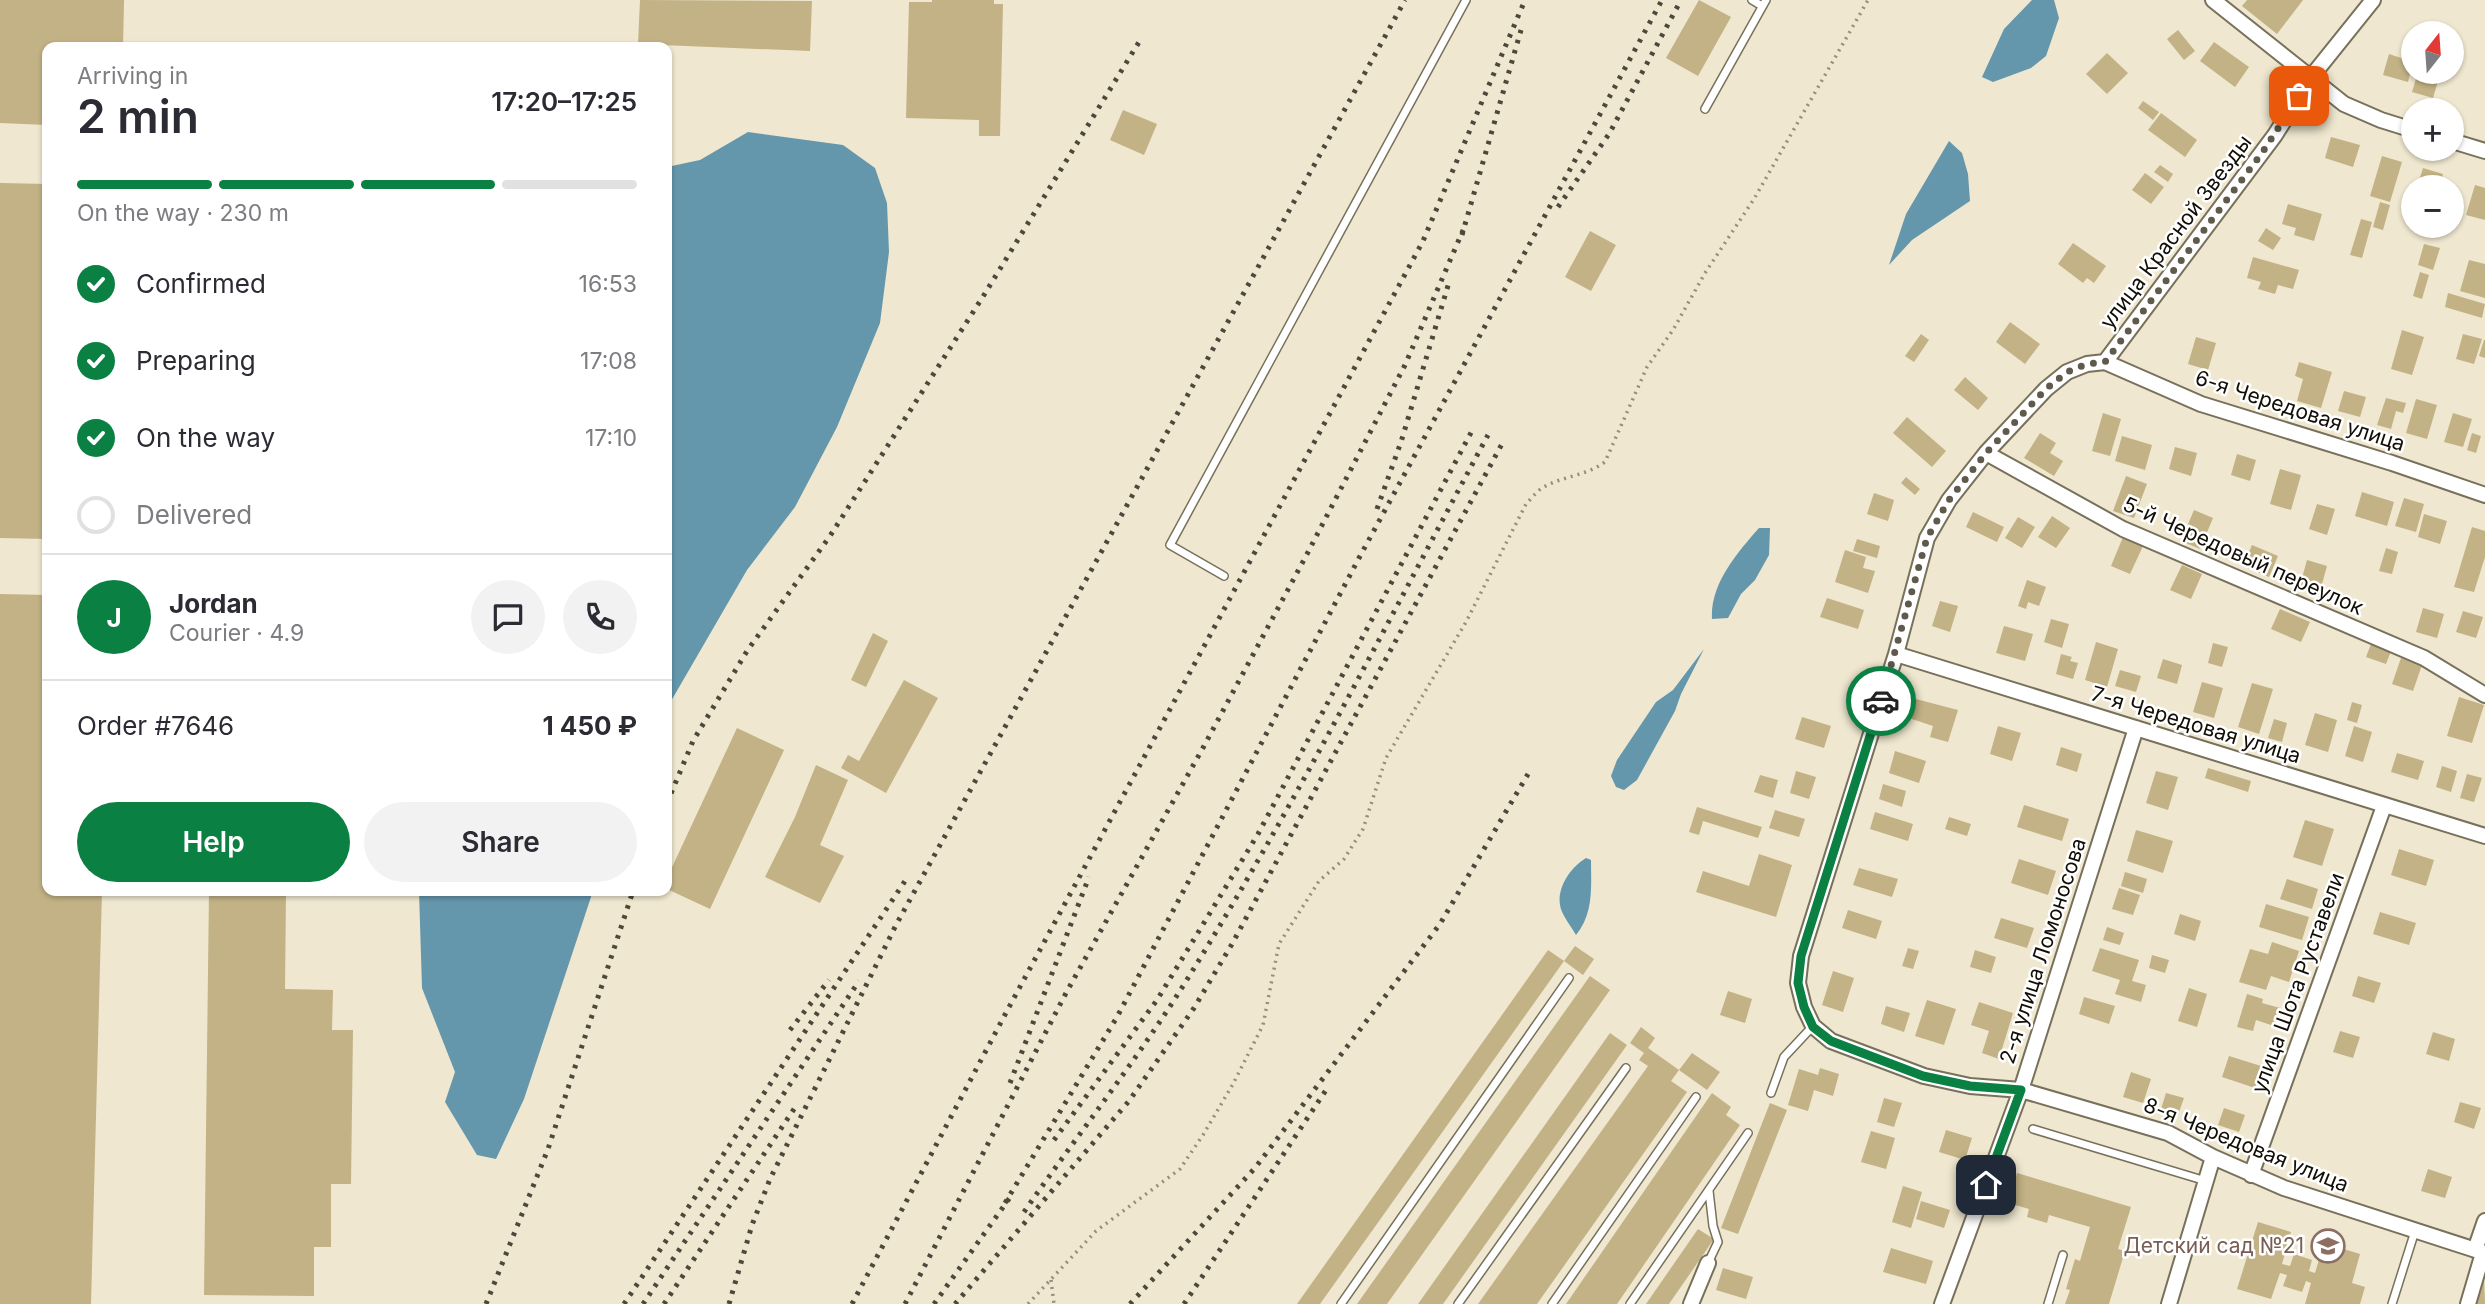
<!DOCTYPE html>
<meta charset="utf-8">
<style>
:root{--surface:#fff;--page:#f2f2f3;--text:#2b2b33;--muted:#7c7c81;--line:#e1e1e2;--accent:#0b8043}
body{margin:0;font-family:Inter,sans-serif;background:var(--page);color:var(--text);height:100vh;display:flex;flex-direction:column;font-size:26px;white-space:nowrap}
*{box-sizing:border-box;margin:0}
p{font-size:23px;color:var(--muted)}
.icon{flex:none;width:38px;height:38px;fill:none;stroke:currentColor;stroke-width:2;stroke-linecap:round;stroke-linejoin:round}
.map{position:relative;flex:1;overflow:hidden}
.sheet{position:absolute;left:42px;top:42px;width:630px;height:854px;display:flex;flex-direction:column;background:var(--surface);border-radius:14px;box-shadow:0 2px 5px #0004}
.sheet>*{flex:none}
.needle{width:46px;rotate:17deg}
.tools{position:absolute;left:2401px;top:21px;display:grid;gap:14px}
.tools a{display:grid;place-items:center;width:63px;height:63px;border-radius:50%;background:var(--surface);box-shadow:0 2px 5px #0004;font-size:35px}
.pin{position:absolute;display:grid;place-items:center;width:60px;height:60px;color:#fff;margin:-30px;border-radius:14px;box-shadow:0 4px 10px #0006}
.courier{position:absolute;display:grid;place-items:center;width:70px;height:70px;margin:-35px;border:5px solid #0b8043;border-radius:50%;background:#fff;color:#222;box-shadow:0 2px 9px #0007}
.overview em{font-style:normal;font-weight:600}
.overview div{display:flex;flex-direction:column-reverse}
.overview{display:flex;align-items:center;justify-content:space-between;height:119px;padding:0 35px}
h1{font-size:46px;font-weight:600;line-height:52px}
.bar{display:grid;grid-template-columns:repeat(4,1fr);gap:10px 7px;align-content:center;height:84px;padding:0 35px}
.bar i{height:9px;border-radius:5px;background:var(--line)}
.bar .current{background:var(--accent)}
.bar p{grid-column:span 4}
.line{display:flex;align-items:center;gap:18px;padding:0 35px;border-top:2px solid var(--line)}
.line div{flex:1}
.round{display:grid;place-items:center;flex:none;width:74px;height:74px;border-radius:37px;background:var(--page)}
ol{padding:0 35px;list-style:none}
li{display:flex;align-items:center;gap:21px;height:77px}
li p{margin-inline-start:auto}
li .icon{padding:7px;border-radius:50%;background:var(--accent);color:#fff;stroke-width:4}
li:last-child{color:var(--muted)}
li i{width:38px;height:38px;border:4px solid var(--line);border-radius:50%}
.button{display:flex;gap:14px;margin-top:auto;padding:14px 35px}
.button a{flex:1;height:80px;border-radius:42px;background:var(--accent);color:#fff;font-size:28px;font-weight:600;line-height:80px;text-align:center}
.button a+a{background:var(--page);color:var(--text)}
.map>svg:first-child{display:block}
.water{fill:#6496ac}
.building{fill:#c2b285}
.lines{fill:none;stroke-linecap:round;stroke-linejoin:round}
.lane-casing{stroke:#77705b;stroke-width:10}
.street-casing{stroke:#77705b;stroke-width:18}
.path{stroke:#948e7c;stroke-width:3.5;stroke-dasharray:2 5;stroke-linecap:butt}
.lane{stroke:#fff;stroke-width:7}
.street{stroke:#fff;stroke-width:14}
.rail{stroke:#4c483b;stroke-width:5;stroke-dasharray:3.5 7;stroke-linecap:butt}
.done{stroke:#5f5a4c;stroke-width:7;stroke-dasharray:0 12.6}
.route{stroke:#0b8043;stroke-width:9}
.labels{text-anchor:middle;stroke-width:5;stroke-linejoin:round;paint-order:stroke}
.street-label{font-size:21px;fill:#110e06;stroke:#fff}
.education-label{font-size:21px;fill:#785e54;stroke:#fff;text-anchor:end}
</style>
<div class="map">
<svg width="2485" height="1304" viewBox="0 0 2485 1304">
<rect width="100%" height="100%" fill="#efe7cf"/>
<path class="water" d="M2032 0H2054L2059 18 2046 56 2031 68 1993 82 1982 77 2004 29Z
M748 132 843 145 875 168 887 203 889 252 880 323 837 427 795 507 747 570 667 708V167L700 160Z
M1949 141 1962 153 1968 174 1970 201 1912 240 1889 265 1906 214Z
M1759 528H1770L1769 555 1755 580 1741 594 1728 618 1712 619C1710 584 1737 553 1759 528Z
M1704 649 1681 694 1675 711 1637 780 1624 790 1616 787 1611 776 1617 760 1656 702 1673 690Z
M1586 858 1591 860C1591 887 1594 913 1576 935 1571 926 1561 914 1560 905 1557 887 1571 867 1586 858Z
M419 891H593L524 1099 496 1159 477 1155 445 1102 455 1072 422 988Z"/>
<path class="building" d="M0 0H124L123 47H47V125L0 123Z
M640 0 812 1 810 51 638 44Z
M932 0H994V4H1003L1000 136H979V120L906 118 909 2H932Z
M1699 0 1731 17 1698 76 1666 58Z
M2247 0H2303L2277 34 2242 6Z
M2178 30 2195 51 2184 60 2167 39Z
M2214 42 2249 67 2235 87 2200 61Z
M2107 53 2128 73 2107 94 2086 74Z
M2389 54 2413 62 2408 82 2383 75Z
M2417 75 2438 81 2433 98 2412 92Z
M2143 101 2159 112 2153 120 2138 108Z
M1123 110 1157 124 1144 155 1110 140Z
M2161 113 2197 140 2185 157 2148 130Z
M2331 137 2360 145 2353 167 2325 158Z
M2382 156 2402 162 2390 202 2370 196Z
M2160 165 2173 174 2168 182 2154 172Z
M2423 168 2443 174 2439 187H2417Z
M2145 173 2164 187 2151 204 2132 190Z
M0 183 47 184V539L0 538Z
M2475 185 2485 188V220L2466 215Z
M2380 202 2390 205 2383 230 2373 227Z
M2288 204 2322 214 2314 241 2294 235 2296 228 2282 224Z
M2361 219 2372 222 2362 258 2350 255Z
M2266 228 2281 238 2273 250 2258 241Z
M1590 231 1616 245 1591 291 1565 277Z
M2073 243 2106 266 2094 283 2087 278 2083 283 2058 264Z
M2424 244 2440 248 2433 270 2418 265Z
M2253 257 2299 270 2293 289 2278 285 2275 294 2258 289 2261 282 2247 278Z
M2469 260 2485 264V298L2460 291Z
M2420 272 2429 275 2422 299 2413 296Z
M2448 293 2485 304 2482 318 2445 307Z
M2010 322 2040 344 2025 364 1996 342Z
M2402 330 2424 337 2412 375 2391 369Z
M1921 334 1929 340 1914 362 1905 356Z
M2463 334 2482 339 2474 364 2456 359Z
M2196 337 2216 343 2208 370 2188 364Z
M2484 340H2485V358L2479 356Z
M2299 362 2332 372 2321 408 2297 401 2303 379 2295 376Z
M1965 377 1988 398 1978 410 1954 390Z
M2344 391 2366 397 2360 417 2338 411Z
M2386 398 2406 403 2403 413 2396 411 2391 429 2377 425Z
M2416 399 2437 405 2427 439 2406 433Z
M2103 413 2121 419 2110 456 2092 451Z
M2453 413 2472 419 2463 447 2444 442Z
M1907 417 1946 451 1932 467 1893 433Z
M2040 433 2056 443 2050 453 2063 461 2054 476 2024 458Z
M2472 433 2481 436 2476 453 2467 450Z
M2122 436 2152 445 2145 470 2115 461Z
M2175 447 2197 453 2191 476 2169 469Z
M2237 454 2256 460 2250 481 2231 475Z
M2280 469 2301 475 2291 510 2270 504Z
M2126 476 2147 484 2134 518 2113 511Z
M1906 477 1920 489 1915 495 1901 483Z
M2362 492 2394 502 2387 526 2355 516Z
M1874 493 1894 500 1888 521 1867 514Z
M2404 498 2424 504 2416 532 2395 526Z
M2317 504 2335 509 2327 535 2309 529Z
M2194 510 2213 518 2200 549 2181 541Z
M1973 512 2004 527 1997 542 1966 527Z
M2424 514 2447 521 2440 544 2418 537Z
M2052 516 2070 528 2056 548 2038 537Z
M2018 517 2035 527 2022 548 2005 538Z
M2472 527 2485 531V557L2474 592 2454 587Z
M2123 537 2143 546 2130 574 2111 566Z
M1857 539 1880 546 1877 558 1853 551Z
M2252 545 2278 556 2269 577 2243 566Z
M2386 548 2398 552 2392 574 2379 571Z
M1845 550 1866 557 1863 568 1875 571 1868 593 1835 582Z
M2307 560 2327 566 2319 595 2299 589Z
M2182 565 2202 574 2191 599 2170 590Z
M2027 580 2046 587 2039 606 2028 602 2026 609 2018 606Z
M0 594 47 595V891H102L91 1304H0Z
M1827 598 1864 610 1858 629 1820 617Z
M1940 601 1958 606 1950 632 1932 626Z
M2423 608 2444 614 2437 638 2416 632Z
M2280 609 2310 622 2301 642 2271 629Z
M2463 611 2483 617 2476 638 2456 632Z
M2051 619 2069 624 2062 648 2044 642Z
M2004 626 2033 634 2025 661 1996 653Z
M873 633 888 641 866 687 851 680Z
M2096 642 2118 649 2107 687 2085 680Z
M2213 643 2228 647 2222 667 2208 663Z
M2371 644 2391 651 2386 664 2366 657Z
M2061 654 2072 657 2070 661 2078 663 2073 679 2056 674Z
M2401 658 2422 665 2413 691 2392 684Z
M2163 659 2182 665 2177 684 2157 678Z
M2120 670 2141 676 2136 692 2115 686Z
M904 680 938 698 886 793 841 768 848 755 859 761Z
M2202 682 2223 688 2214 718 2193 712Z
M2252 683 2273 689 2259 734 2238 727Z
M2459 697 2484 705 2472 743 2447 736Z
M1912 698 1958 710 1948 742 1930 737 1933 726 1906 717Z
M2352 702 2362 705 2357 723 2347 720Z
M2315 713 2337 720 2328 752 2305 745Z
M1802 717 1831 726 1824 748 1795 739Z
M2274 719 2287 723 2282 742 2268 738Z
M1998 726 2021 733 2012 761 1990 754Z
M2354 726 2372 732 2363 762 2345 756Z
M737 728 784 750 710 909 667 889V878Z
M2061 747 2082 754 2077 772 2056 765Z
M1895 751 1926 761 1919 783 1889 773Z
M2397 753 2424 761 2418 780 2391 772Z
M816 765 848 780 820 845 844 856 820 903 765 877 795 817Z
M2442 766 2457 771 2451 792 2436 787Z
M2208 768 2251 781 2248 792 2205 778Z
M1796 771 1816 777 1809 799 1790 793Z
M2156 771 2178 777 2168 810 2146 803Z
M2467 774 2482 778 2474 802 2460 798Z
M1760 775 1778 780 1773 798 1754 792Z
M1883 784 1906 791 1902 807 1879 799Z
M2024 805 2069 819 2062 841 2017 827Z
M1697 807 1762 827 1758 838 1703 821 1699 835 1689 832Z
M1775 810 1805 819 1799 837 1769 828Z
M1875 812 1913 824 1908 841 1870 829Z
M1949 817 1971 824 1967 836 1945 829Z
M2305 820 2334 829 2322 866 2293 857Z
M2136 830 2173 841 2163 873 2127 861Z
M2399 849 2434 860 2426 886 2391 875Z
M1759 854 1792 865 1776 917 1696 892 1703 871 1749 886Z
M2019 859 2056 871 2048 895 2011 883Z
M1859 868 1898 879 1892 897 1853 885Z
M2125 872 2147 879 2143 893 2121 886Z
M2287 879 2318 889 2312 909 2280 899Z
M2119 888 2140 895 2133 915 2112 909Z
M209 891H286L285 989 333 990 332 1030H353L351 1184H331V1247H314V1296L204 1295Z
M2266 904 2309 917 2302 940 2259 927Z
M1848 910 1882 921 1876 939 1842 928Z
M2380 912 2416 923 2409 945 2373 934Z
M2180 914 2201 921 2195 941 2174 934Z
M2001 918 2034 928 2027 948 1994 938Z
M2107 927 2124 933 2120 945 2103 940Z
M2272 942 2299 951 2289 982 2271 976 2266 990 2239 982 2250 949 2268 954Z
M1575 946 1594 959 1583 975 1564 961Z
M1908 948 1919 951 1913 969 1902 966Z
M2100 948 2139 960 2132 981 2146 985 2141 1002 2115 994 2120 980 2092 971Z
M1548 950 1564 961 1320 1304H1297Z
M1975 950 1996 957 1991 973 1970 967Z
M2152 955 2169 960 2165 973 2149 968Z
M1833 971 1854 978 1843 1012 1822 1005Z
M1590 976 1610 990 1387 1304H1357Z
M2358 976 2381 983 2374 1003 2352 996Z
M2189 988 2207 994 2197 1027 2178 1021Z
M1728 991 1752 999 1745 1023 1720 1015Z
M2247 994 2263 999 2262 1003 2280 1008 2274 1026 2256 1020 2253 1031 2237 1027Z
M2084 997 2115 1006 2109 1024 2079 1014Z
M1927 1000 1956 1009 1944 1045 1915 1036Z
M1979 1002 2013 1013 1999 1059 1982 1053 1989 1031 1971 1025Z
M1886 1006 1910 1013 1904 1032 1881 1024Z
M1641 1027 1655 1038 1648 1048 1679 1070 1671 1081 1687 1092 1537 1304H1478L1648 1066 1639 1060 1644 1053 1630 1043Z
M2340 1031 2360 1037 2353 1058 2333 1052Z
M2433 1032 2455 1039 2449 1061 2426 1054Z
M1610 1033 1627 1045 1443 1304H1418Z
M1692 1053 1720 1072 1707 1090 1679 1070Z
M2229 1056 2261 1066 2255 1088 2222 1077Z
M1820 1068 1839 1074 1833 1096 1814 1090 1808 1111 1788 1105 1799 1069 1818 1075Z
M2131 1072 2151 1079 2143 1103 2123 1097Z
M1712 1093 1731 1107 1726 1115 1740 1125 1617 1304H1566Z
M2166 1093 2184 1098 2178 1115 2161 1109Z
M1884 1098 1902 1103 1894 1127 1877 1122Z
M2460 1102 2481 1108 2474 1129 2454 1122Z
M1770 1103 1787 1110 1738 1234 1721 1228Z
M2224 1108 2245 1115 2239 1132 2218 1125Z
M1946 1130 1972 1138 1965 1160 1939 1152Z
M1871 1131 1895 1138 1886 1169 1861 1162Z
M2428 1169 2452 1177 2445 1198 2421 1191Z
M2017 1173 2131 1207 2118 1249 2125 1251 2109 1304H2065L2070 1290 2066 1289 2075 1259 2080 1261 2090 1227 2049 1215 2047 1223 2027 1217 2029 1209 2008 1203Z
M1903 1186 1922 1192 1911 1228 1892 1222Z
M1921 1201 1950 1210 1944 1228 1916 1219Z
M2258 1222 2291 1232 2282 1264 2290 1266 2294 1254 2312 1260 2309 1271 2315 1273 2324 1243 2360 1254 2352 1283 2365 1287 2360 1304H2305L2311 1283 2306 1281 2302 1292 2283 1286 2287 1275 2280 1273 2271 1299 2237 1289Z
M1698 1229 1714 1239 1669 1304H1646Z
M1891 1248 1933 1261 1926 1284 1883 1272Z
M1723 1268 1753 1277 1746 1299 1716 1290Z
M2484 1277 2485 1304H2476Z"/>
<g class="lines">
<defs>
<path id="lane" d="M1752 0 1762 6
M1705 109 1766 0
M1224 576 1170 545 1466 0
M1771 1093 1784 1057 1813 1026
M2033 1129 2206 1181
M1708 1263 1718 1242 1713 1226 1709 1191
M1341 1304 1569 978
M1458 1304 1626 1068
M1552 1304 1696 1097
M1630 1304 1748 1133
M2048 1304 2063 1255
M2392 1304 2415 1231"/>
<path id="street" d="M2213 0 2344 104 2381 120 2413 130
M2373 0 2312 76 2275 135 2105 362 2087 364 2067 372 2046 389 1986 453 1949 500 1927 538 1896 654 1801 956 1798 983 1804 1007 1813 1026 1831 1041 1924 1076 1970 1086 2021 1090 2168 1133 2213 1157 2284 1188 2485 1253
M2452 141 2485 151
M2105 362 2201 404 2392 463 2485 495
M1986 453 2123 529 2424 658 2485 695
M1896 654 2485 836
M2251 1175 2384 806
M2475 1250 2485 1221
M1691 1304 1708 1263
M1942 1304 2021 1090 2136 728
M2169 1304 2213 1157
M2468 1304 2483 1253"/>
</defs>
<use href="#lane" class="lane-casing"/>
<use href="#street" class="street-casing"/>
<path class="path" d="M1051 1280 1054 1304
M1028 1304 1096 1231 1180 1169 1203 1135 1233 1084 1263 1025 1279 944 1319 881 1344 859 1363 829 1386 758 1466 622 1526 504C1531 499 1536 492 1542 488 1562 476 1586 476 1605 462L1647 367 1673 330 1705 273 1754 199 1868 0"/>
<use href="#lane" class="lane"/>
<use href="#street" class="street"/>
<path class="rail" d="M1558 207 1609 134 1681 0
M1462 235 1521 30
M1377 509 1401 442 1450 279
M667 803 693 741 747 651 830 536 984 295 1139 42
M790 1030 829 980
M1010 1083 1089 877
M1054 1140 1157 1000 1258 834 1474 427
M1005 1203 1117 1017 1359 558 1662 0
M1024 1212C1078 1134 1138 1059 1188 978 1297 802 1390 617 1488 435
M486 1304 548 1149 633 891
M624 1304 907 878
M643 1304 859 981
M664 1304 796 1106
M729 1304 752 1225 770 1179 896 925 1405 0
M852 1304 1008 1009 1423 241 1525 0
M905 1304 1066 993 1204 746 1306 556 1405 365 1464 228
M934 1304 1011 1196
M955 1304 1129 1101 1194 1008 1232 944 1503 442
M1130 1304 1255 1168 1440 924 1528 774
M1184 1304 1328 1087"/>
</g>
<g class="lines">
<path class="done" d="M1881 701 1927 538 1949 500 1986 453 2046 389 2067 372 2087 364 2105 362 2262 153 2299 96"/>
<path class="route" d="M1881 701 1801 956 1798 983 1804 1007 1813 1027 1831 1041 1923 1076 1970 1086 2021 1090 1986 1185"/>
</g>
<defs>
<symbol id="school-ring" viewBox="-11 -11 22 22"><circle r="9.5" fill="#fff" stroke="#8d6e63" stroke-width="1.5"/><path d="M0-5L7-2L0 1L-7-2ZM-4 1L0 2.5L4 1V4Q0 6-4 4Z" fill="#8d6e63"/></symbol>
</defs>
<g fill-rule="evenodd">
<use href="#school-ring" x="2309" y="1227" width="38" height="38"/>
</g>
<g class="labels">
<g class="street-label">
<text transform="translate(2176 232) rotate(-53)" y="7">улица Красной Звезды</text>
<text transform="translate(2300 411) rotate(18)" y="7">6-я Чередовая улица</text>
<text transform="translate(2243 556) rotate(24)" y="7">5-й Чередовый переулок</text>
<text transform="translate(2196 725) rotate(17)" y="7">7-я Чередовая улица</text>
<text transform="translate(2043 951) rotate(-72)" y="7">2-я улица Ломоносова</text>
<text transform="translate(2298 983) rotate(-70)" y="7">улица Шота Руставели</text>
<text transform="translate(2246 1145) rotate(22)" y="7">8-я Чередовая улица</text>
</g>
<g class="education-label">
<text x="2304" y="1253">Детский сад №21</text>
</g>
</g>
</svg>
<div class="tools">
<a><svg class="needle" viewBox="-14 -14 28 28"><path d="M0-13l5 13h-10z" fill="#e53935"/><path d="M0 13l5-13h-10z" fill="#7c7c81"/></svg></a>
<a>+</a>
<a>−</a>
</div>
<div class="pin" style="left:2299px;top:96px;background:#ea580c"><svg class="icon" aria-label="bag" viewBox="0 0 24 24"><path d="M5 8h14l-1 12H6zM9 8a3 3 0 0 1 6 0"/></svg></div>
<div class="pin" style="left:1986px;top:1185px;background:#1f2937"><svg class="icon" aria-label="home" viewBox="0 0 24 24"><path d="M3 11l9-7 9 7M6 9v11h12V9"/></svg></div>
<div class="courier" style="left:1881px;top:701px"><svg class="icon" aria-label="car" viewBox="0 0 24 24"><path d="M5 17H2v-5l4-1 3-4h7l3 4 3 1v5h-3M9 17h6M6 11h13"/><circle cx="7" cy="17" r="2"/><circle cx="17" cy="17" r="2"/></svg></div>
<section class="sheet">
<div class="overview"><div><h1>2 min</h1><p>Arriving in</p></div><em>17:20–17:25</em></div>
<div class="bar"><i class="current"></i><i class="current"></i><i class="current"></i><i></i><p>On the way · 230 m</p></div>
<ol>
<li><svg class="icon" aria-label="check" viewBox="0 0 24 24"><path d="M5 12l5 5 9-10"/></svg>Confirmed<p>16:53</p></li>
<li><svg class="icon" aria-label="check" viewBox="0 0 24 24"><path d="M5 12l5 5 9-10"/></svg>Preparing<p>17:08</p></li>
<li><svg class="icon" aria-label="check" viewBox="0 0 24 24"><path d="M5 12l5 5 9-10"/></svg>On the way<p>17:10</p></li>
<li><i></i>Delivered</li>
</ol>
<div class="line" style="height:126px"><b class="round" style="background:var(--accent);color:#fff">J</b><div><b>Jordan</b><p>Courier · 4.9</p></div><a class="round"><svg class="icon" aria-label="chat" viewBox="0 0 24 24"><path d="M4 5h16v11H9l-5 4z"/></svg></a><a class="round"><svg class="icon" aria-label="phone" viewBox="0 0 24 24"><path d="M5 4h4l2 5-3 2q2 4 5 5l2-3 5 2v4C11 20 4 13 5 4z"/></svg></a></div>
<div class="line" style="height:91px"><div>Order #7646</div><b>1 450 ₽</b></div>
<div class="button"><a>Help</a><a>Share</a></div>
</section>
</div>
